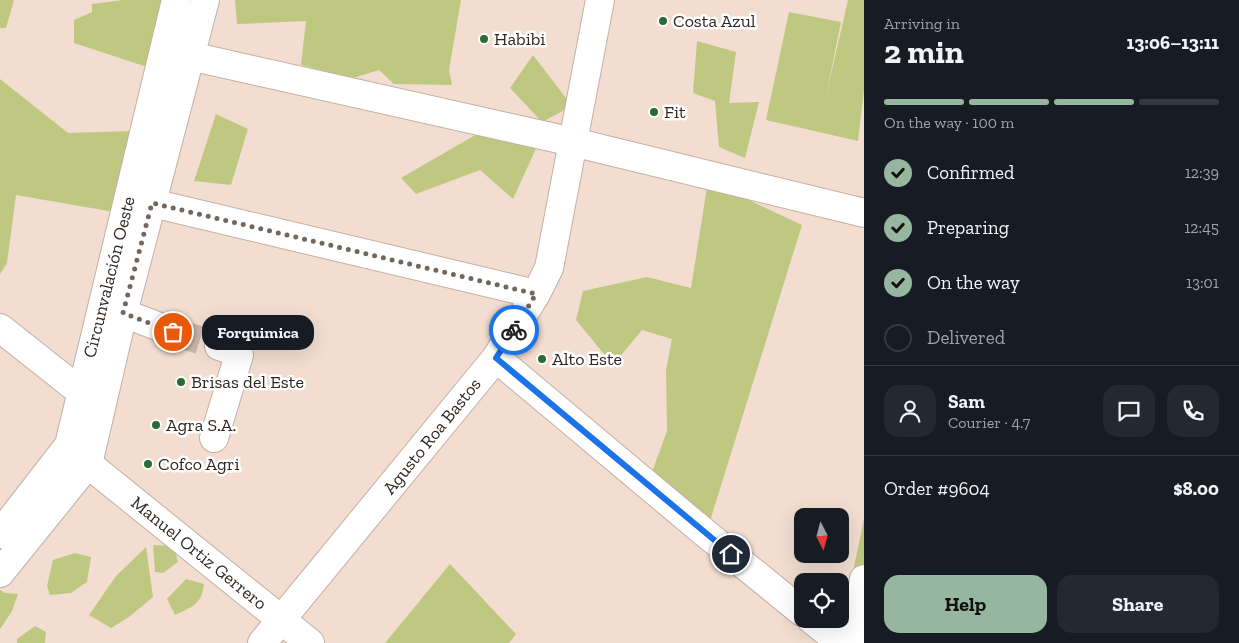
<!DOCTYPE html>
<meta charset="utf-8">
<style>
:root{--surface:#171b24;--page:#242831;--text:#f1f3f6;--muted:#9ea1a6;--line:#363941;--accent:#97b69f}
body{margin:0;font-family:"Zilla Slab",serif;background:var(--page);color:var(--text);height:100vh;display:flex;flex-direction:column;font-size:19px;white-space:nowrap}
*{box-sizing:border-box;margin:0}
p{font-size:16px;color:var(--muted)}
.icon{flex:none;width:28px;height:28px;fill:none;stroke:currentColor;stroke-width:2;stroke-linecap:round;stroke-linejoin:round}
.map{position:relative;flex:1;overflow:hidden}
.side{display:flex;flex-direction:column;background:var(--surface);width:375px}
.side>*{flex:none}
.needle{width:32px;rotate:174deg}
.fabs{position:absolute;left:794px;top:508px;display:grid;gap:10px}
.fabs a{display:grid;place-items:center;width:55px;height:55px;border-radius:10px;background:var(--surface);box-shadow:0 5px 20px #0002;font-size:25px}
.pin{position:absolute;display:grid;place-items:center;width:42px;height:42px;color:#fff;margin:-21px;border:2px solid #fff;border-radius:50%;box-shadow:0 1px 5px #0007}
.courier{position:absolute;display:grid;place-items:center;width:50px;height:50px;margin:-25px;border:4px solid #1a73e8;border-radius:50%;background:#fff;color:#222;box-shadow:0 1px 6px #0007}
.bubble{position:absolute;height:35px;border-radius:15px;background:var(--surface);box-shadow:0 5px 20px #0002;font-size:16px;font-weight:700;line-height:35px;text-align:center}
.head em{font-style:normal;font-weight:700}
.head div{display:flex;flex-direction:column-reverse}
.head{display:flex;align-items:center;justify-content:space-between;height:85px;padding:0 20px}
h1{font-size:32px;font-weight:700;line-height:38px}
.bar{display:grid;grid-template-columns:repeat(4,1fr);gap:8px 5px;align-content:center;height:60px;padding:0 20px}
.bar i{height:6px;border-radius:4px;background:var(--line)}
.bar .selected{background:var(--accent)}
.bar p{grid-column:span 4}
.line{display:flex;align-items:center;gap:12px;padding:0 20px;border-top:1px solid var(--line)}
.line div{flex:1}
.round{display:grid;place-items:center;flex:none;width:52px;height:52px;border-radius:15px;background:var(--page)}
ol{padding:0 20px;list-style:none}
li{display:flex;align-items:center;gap:15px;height:55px}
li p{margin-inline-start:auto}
li .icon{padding:5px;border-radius:50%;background:var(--accent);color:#111;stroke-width:4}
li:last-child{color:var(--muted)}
li i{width:28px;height:28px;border:2px solid var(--line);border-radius:50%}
.action{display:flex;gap:10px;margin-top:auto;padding:10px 20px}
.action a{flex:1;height:58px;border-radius:15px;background:var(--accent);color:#111;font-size:20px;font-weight:700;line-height:58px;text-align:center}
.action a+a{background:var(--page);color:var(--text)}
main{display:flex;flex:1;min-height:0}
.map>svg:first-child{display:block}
.green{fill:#bfc881}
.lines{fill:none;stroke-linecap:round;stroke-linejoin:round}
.minor-tunnel{stroke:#cbb8ad;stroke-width:28;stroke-dasharray:28 14;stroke-linecap:butt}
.minor-casing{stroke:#c4afa3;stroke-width:30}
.minor{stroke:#fff;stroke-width:28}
.done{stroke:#73665e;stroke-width:5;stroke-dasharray:0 9}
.route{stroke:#1a73e8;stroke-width:6}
.poi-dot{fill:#2a6b34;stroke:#fff;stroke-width:2}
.labels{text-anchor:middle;stroke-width:5;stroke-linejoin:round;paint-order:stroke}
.poi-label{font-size:18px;fill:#2e2621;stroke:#fff;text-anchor:start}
.street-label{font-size:18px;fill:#2e2621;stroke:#fff}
</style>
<main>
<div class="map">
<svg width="864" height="643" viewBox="0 0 864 643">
<rect width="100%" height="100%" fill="#f2ddd0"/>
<path class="green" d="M0 0H14L6 28H0Z
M123 0H163L147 67 74 43V20L92 12V4Z
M235 0H461L449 70 452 85 394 84 379 70 353 78 301 65 306 21 237 24Z
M848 0H864V90L858 141 766 120 789 12 841 22 826 96Z
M697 41 736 52 729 103 759 102 745 158 719 147 715 101 693 93Z
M533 55 572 106 542 122 510 88Z
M0 79 68 133 131 131 120 213 16 195 7 263 0 274Z
M216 114 248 129 231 185 194 181Z
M477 134 539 142 513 199 480 170 416 194 401 178Z
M708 181 802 225 710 521 652 472 667 431 666 370 672 339 642 330 613 365 576 320 583 291 647 277 691 288Z
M864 519V643H838Z
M153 545 174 546 178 562 163 573 155 572Z
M146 547 153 597 129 617 111 628 89 615 116 576Z
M75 553 91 557 87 582 71 593 50 595 47 586 53 560Z
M450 564 516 634 509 643H385Z
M186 579 204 584C202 604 192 607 175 615L167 599Z
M0 590 5 593 18 594 12 611 0 629Z
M35 626 46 632 45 643H17V639Z"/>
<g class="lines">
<path class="minor-tunnel" d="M173 332 219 346"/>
<defs>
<path id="minor" d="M190 56 573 142 864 213
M152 203 536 294
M123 313 173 332
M0 328 81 392
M496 358 705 533 802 612
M214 438 239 355 237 352 219 346
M88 464 310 643
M0 534 69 445 176 0
M0 573 88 464 123 313 205 0
M811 619 841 643
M262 643 496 358 536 294 549 268 600 0
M853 643 864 579"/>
</defs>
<use href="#minor" class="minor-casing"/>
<use href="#minor" class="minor"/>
</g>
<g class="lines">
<path class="done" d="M173 332 123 313 152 203 536 294 514 330"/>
<path class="route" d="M514 330 496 358 731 554"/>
</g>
<g class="poi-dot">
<circle cx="663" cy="21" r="5"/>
<circle cx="484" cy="39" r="5"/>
<circle cx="654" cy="112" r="5"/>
<circle cx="542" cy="359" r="5"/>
<circle cx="181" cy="382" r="5"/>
<circle cx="156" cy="425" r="5"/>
<circle cx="148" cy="464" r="5"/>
</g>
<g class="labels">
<g class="poi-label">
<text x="673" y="27">Costa Azul</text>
<text x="494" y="45">Habibi</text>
<text x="664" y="118">Fit</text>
<text x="552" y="365">Alto Este</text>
<text x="191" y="388">Brisas del Este</text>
<text x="166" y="431">Agra S.A.</text>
<text x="158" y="470">Cofco Agri</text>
</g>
<g class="street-label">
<text transform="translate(109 277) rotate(-76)" y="6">Circunvalación Oeste</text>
<text transform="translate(432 436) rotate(-51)" y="6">Agusto Roa Bastos</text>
<text transform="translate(199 553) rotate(39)" y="6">Manuel Ortiz Gerrero</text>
</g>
</g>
</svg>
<div class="fabs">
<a><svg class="needle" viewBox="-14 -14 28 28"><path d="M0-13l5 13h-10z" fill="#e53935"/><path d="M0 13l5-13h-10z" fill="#9ea1a6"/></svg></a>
<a><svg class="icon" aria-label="locate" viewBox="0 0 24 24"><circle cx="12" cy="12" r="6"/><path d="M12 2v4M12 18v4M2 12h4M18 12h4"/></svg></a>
</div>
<div class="pin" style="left:173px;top:332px;background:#ea580c"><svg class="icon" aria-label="bag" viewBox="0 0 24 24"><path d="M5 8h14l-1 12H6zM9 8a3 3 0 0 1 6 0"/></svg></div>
<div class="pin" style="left:731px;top:554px;background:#1f2937"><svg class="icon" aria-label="home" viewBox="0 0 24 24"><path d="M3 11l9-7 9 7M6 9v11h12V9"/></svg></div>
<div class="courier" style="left:514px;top:330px"><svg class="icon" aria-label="bike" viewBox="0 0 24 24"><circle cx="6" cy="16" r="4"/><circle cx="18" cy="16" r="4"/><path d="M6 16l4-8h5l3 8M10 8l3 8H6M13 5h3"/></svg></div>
<div class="bubble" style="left:202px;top:315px;width:112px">Forquimica</div>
</div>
<section class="side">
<div class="head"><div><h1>2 min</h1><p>Arriving in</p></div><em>13:06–13:11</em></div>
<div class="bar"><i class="selected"></i><i class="selected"></i><i class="selected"></i><i></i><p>On the way · 100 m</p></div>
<ol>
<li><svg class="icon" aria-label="check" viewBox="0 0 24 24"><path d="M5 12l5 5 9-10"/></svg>Confirmed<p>12:39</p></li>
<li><svg class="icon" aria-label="check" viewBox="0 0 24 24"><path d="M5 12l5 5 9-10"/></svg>Preparing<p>12:45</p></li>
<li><svg class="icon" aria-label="check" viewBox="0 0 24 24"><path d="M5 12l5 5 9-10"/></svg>On the way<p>13:01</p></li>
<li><i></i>Delivered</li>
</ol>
<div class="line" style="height:90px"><a class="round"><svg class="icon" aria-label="person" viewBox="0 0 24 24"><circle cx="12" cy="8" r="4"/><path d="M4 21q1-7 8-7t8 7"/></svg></a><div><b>Sam</b><p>Courier · 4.7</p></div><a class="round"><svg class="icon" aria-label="chat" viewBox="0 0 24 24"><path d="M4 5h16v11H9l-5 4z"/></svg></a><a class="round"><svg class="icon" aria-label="phone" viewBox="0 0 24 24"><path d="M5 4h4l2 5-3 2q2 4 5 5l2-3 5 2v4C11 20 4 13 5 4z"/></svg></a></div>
<div class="line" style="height:65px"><div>Order #9604</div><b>$8.00</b></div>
<div class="action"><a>Help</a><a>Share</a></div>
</section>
</main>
